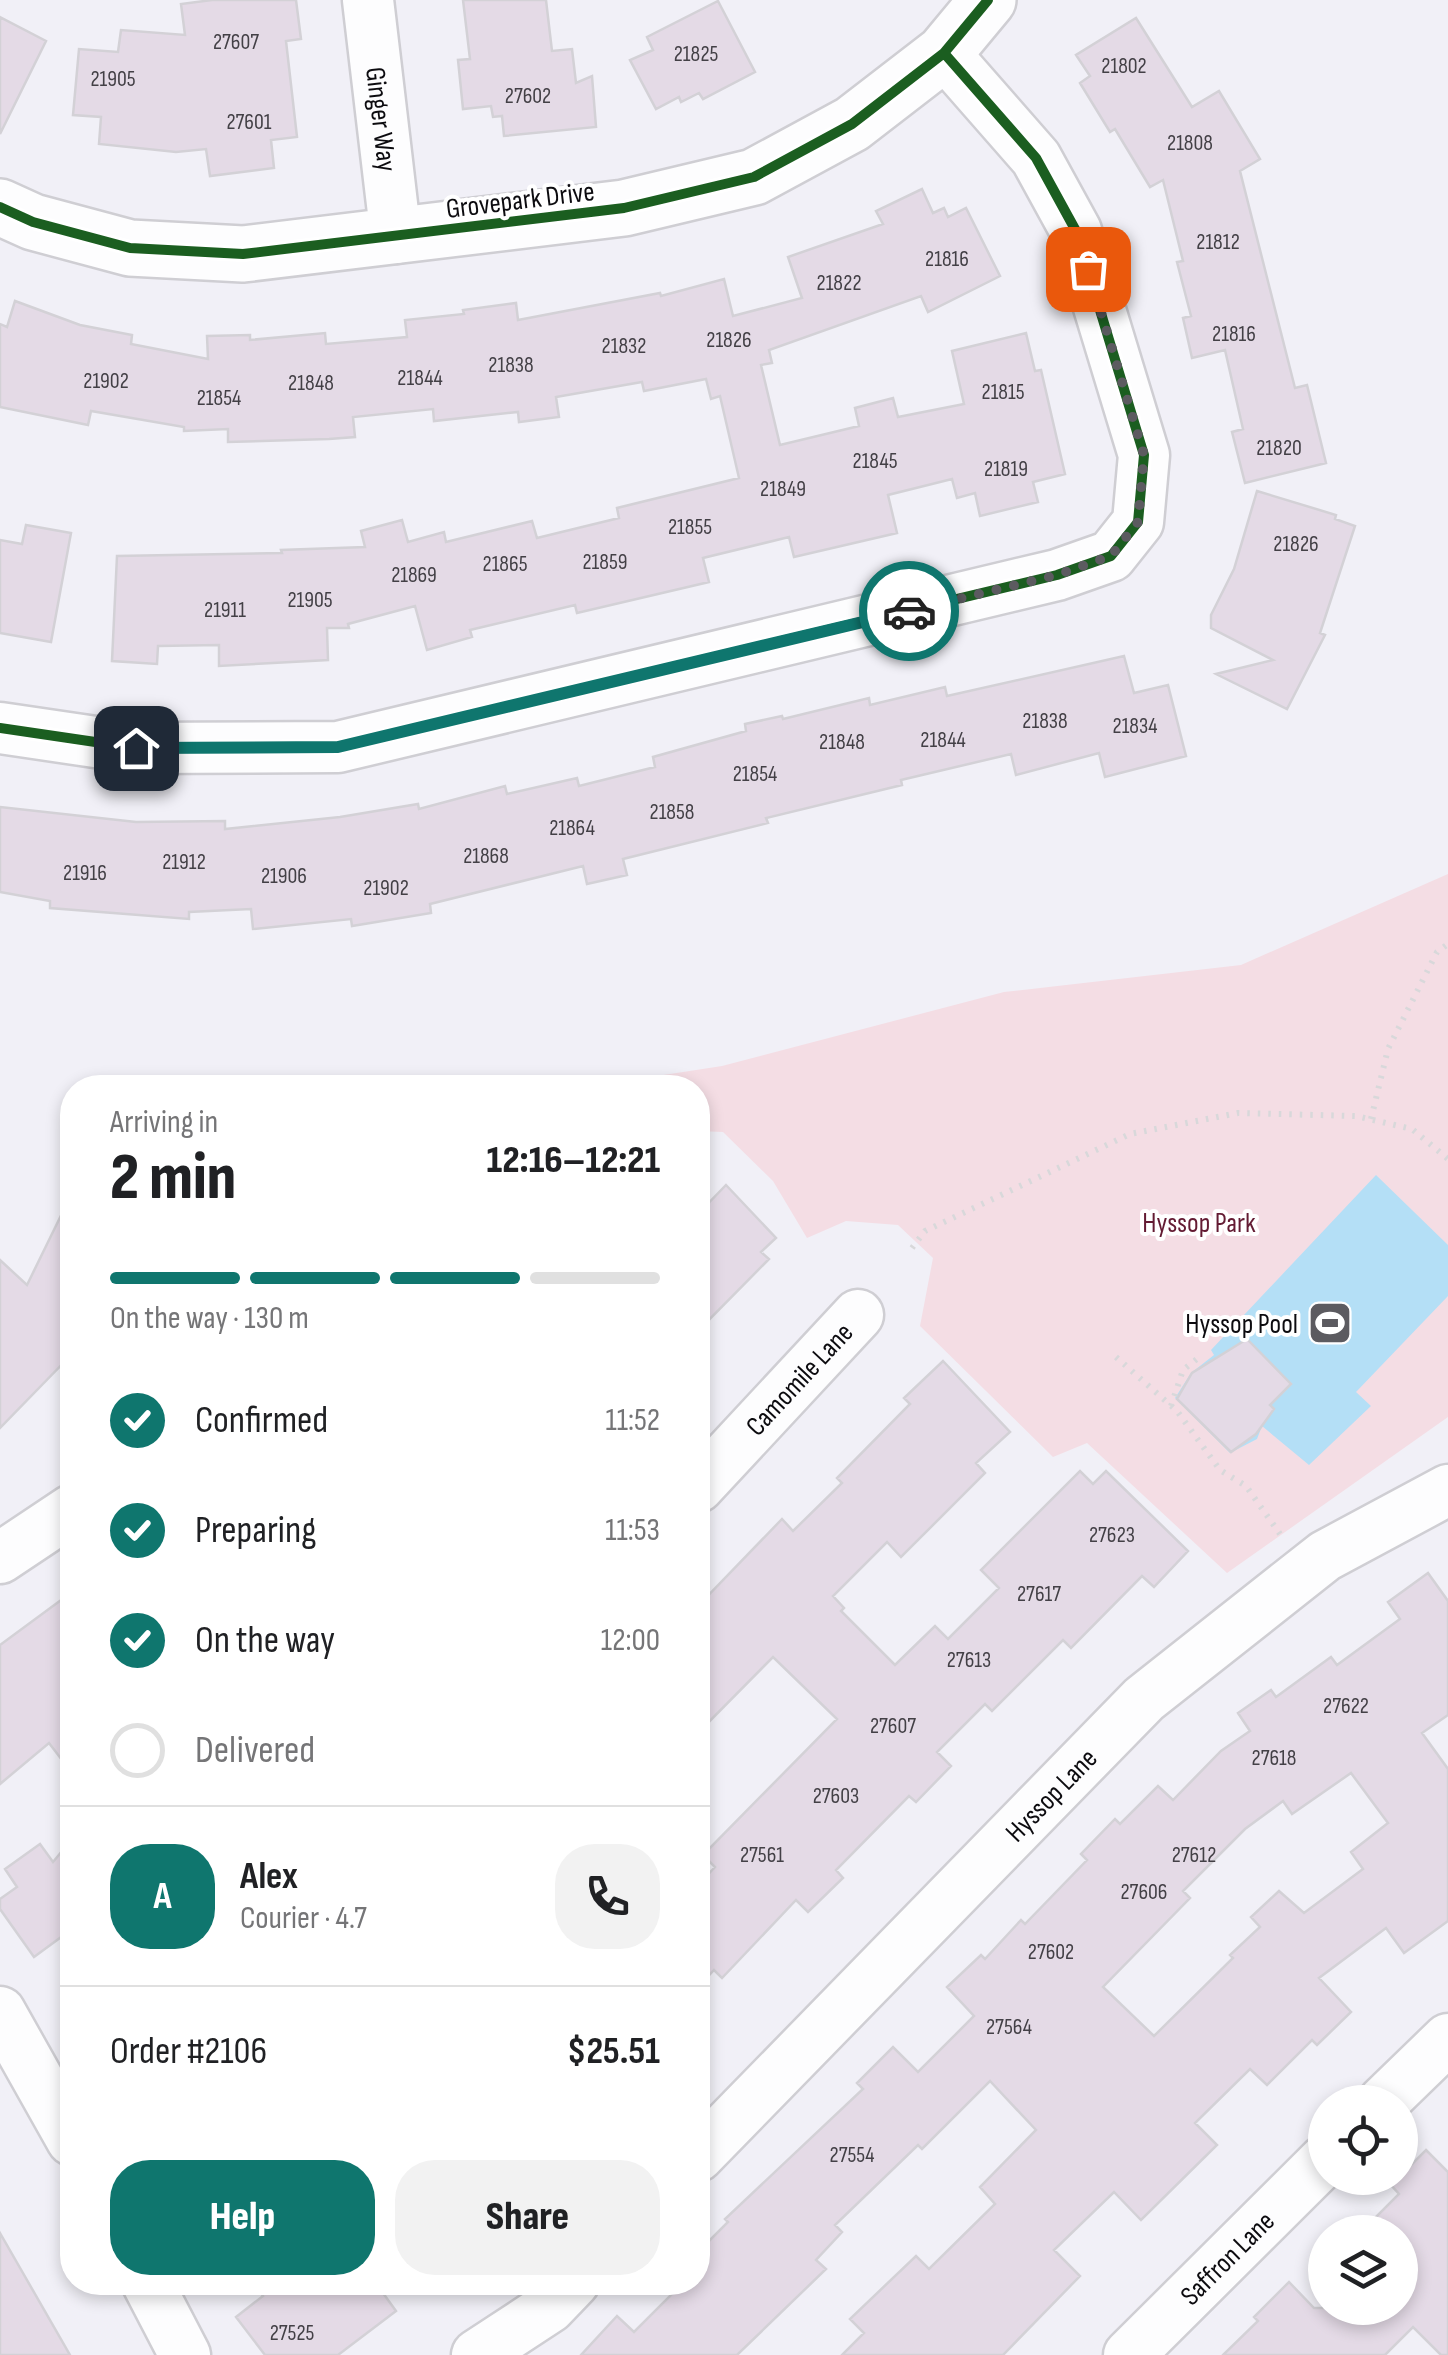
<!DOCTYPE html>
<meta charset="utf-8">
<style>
:root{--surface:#fff;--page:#f2f2f2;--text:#202124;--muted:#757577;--line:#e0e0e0;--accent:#0f766e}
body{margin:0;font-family:"Sofia Sans Condensed",sans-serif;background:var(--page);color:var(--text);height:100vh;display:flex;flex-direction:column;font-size:38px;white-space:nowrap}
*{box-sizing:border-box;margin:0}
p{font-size:32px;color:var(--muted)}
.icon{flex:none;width:55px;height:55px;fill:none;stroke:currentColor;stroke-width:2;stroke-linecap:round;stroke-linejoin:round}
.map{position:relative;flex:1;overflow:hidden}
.drawer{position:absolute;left:60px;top:1075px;width:650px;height:1220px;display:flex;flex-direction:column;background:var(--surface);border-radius:40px;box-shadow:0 5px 15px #0003}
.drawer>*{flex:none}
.tools{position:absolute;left:1308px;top:2085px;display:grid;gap:20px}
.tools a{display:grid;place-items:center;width:110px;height:110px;border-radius:50%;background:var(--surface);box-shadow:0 5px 15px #0003;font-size:50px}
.pin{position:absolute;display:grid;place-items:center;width:85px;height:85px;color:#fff;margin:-42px;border-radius:20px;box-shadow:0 5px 15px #0006}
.courier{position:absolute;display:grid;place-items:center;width:100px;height:100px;margin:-50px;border:8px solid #0f766e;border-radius:50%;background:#fff;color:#222;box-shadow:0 2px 12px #0007}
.headline em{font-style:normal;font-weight:800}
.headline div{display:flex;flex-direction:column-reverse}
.headline{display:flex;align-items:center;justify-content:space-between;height:170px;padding:0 50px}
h1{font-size:65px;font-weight:800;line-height:75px}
.bar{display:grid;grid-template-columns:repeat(4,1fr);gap:15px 10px;align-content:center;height:120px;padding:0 50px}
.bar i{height:12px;border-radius:8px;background:var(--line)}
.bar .current{background:var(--accent)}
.bar p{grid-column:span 4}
.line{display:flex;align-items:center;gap:25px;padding:0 50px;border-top:2px solid var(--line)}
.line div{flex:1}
.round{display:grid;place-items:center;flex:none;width:105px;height:105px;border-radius:40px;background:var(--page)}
ol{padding:0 50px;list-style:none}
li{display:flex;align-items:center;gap:30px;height:110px}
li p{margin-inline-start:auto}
li .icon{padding:10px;border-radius:50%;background:var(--accent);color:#fff;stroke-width:4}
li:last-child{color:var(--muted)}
li i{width:55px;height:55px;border:5px solid var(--line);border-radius:50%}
.cta{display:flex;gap:20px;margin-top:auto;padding:20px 50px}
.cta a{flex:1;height:115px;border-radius:40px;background:var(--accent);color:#fff;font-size:40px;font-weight:800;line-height:115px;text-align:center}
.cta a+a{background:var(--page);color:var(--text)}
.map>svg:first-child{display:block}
.green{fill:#f4dde4}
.water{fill:#b4dff6}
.building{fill:#e4dae6;stroke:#d3d1d6;stroke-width:2.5;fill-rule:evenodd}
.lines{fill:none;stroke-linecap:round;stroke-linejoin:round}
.minor-casing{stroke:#cfced3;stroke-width:55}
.tertiary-casing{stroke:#cfced3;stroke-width:60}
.path{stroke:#d8d8da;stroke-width:6;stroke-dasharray:2.5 8;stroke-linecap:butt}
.minor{stroke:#fdfdfe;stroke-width:50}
.tertiary{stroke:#fdfdfe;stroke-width:55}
.cycleway-casing{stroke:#fff;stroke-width:16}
.cycleway{stroke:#1b5e20;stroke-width:10}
.done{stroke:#5c5b60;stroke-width:10;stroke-dasharray:0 18}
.route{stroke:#0f766e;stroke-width:12}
.labels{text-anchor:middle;stroke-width:8;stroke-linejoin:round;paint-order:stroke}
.number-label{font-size:22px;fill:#434046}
.street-label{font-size:28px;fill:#0c0b0f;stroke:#fff}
.park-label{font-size:28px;fill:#631b33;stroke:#fff}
.poi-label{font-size:28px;fill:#0c0b0f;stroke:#fff;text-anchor:end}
</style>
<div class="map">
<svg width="1448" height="2355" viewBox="0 0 1448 2355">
<rect width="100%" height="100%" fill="#f1f0f7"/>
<path class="green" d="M1448 874V1417L1227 1573 1087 1443 1053 1457 920 1326 933 1258 898 1225 846 1221 807 1238 773 1181 723 1132 698 1131V1088H579L722 1066 1004 992 1241 965Z"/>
<path class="water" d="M1376 1175 1448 1245V1296L1356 1392 1371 1406 1309 1465 1262 1426 1257 1439 1230 1453 1175 1398 1191 1373 1214 1355 1211 1350Z"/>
<path class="building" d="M212 0H296L301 39 286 41 297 137 271 140 274 168 210 176 206 149 176 152 99 144 101 117 73 115 79 49 118 52 121 30 185 35 181 4Z
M463 0H546L552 51 572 49 576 83 592 76 596 127 504 136 502 116 493 117 491 106 463 109 458 60 470 59Z
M718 1 755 72 703 99 699 93 681 102 679 97 656 109 630 60 653 50 647 37Z
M0 17 46 41 0 134Z
M1136 18 1192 107 1219 91 1260 159 1240 171 1295 388 1307 385 1326 463 1245 483 1232 432 1243 429 1225 350 1192 358 1183 318 1191 316 1177 262 1183 261 1163 180 1150 187 1115 129 1110 132 1080 83 1090 76 1076 55Z
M922 189 933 213 944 208 948 217 966 208 1000 276 928 312 921 296 769 350 772 363 761 365 780 445 859 426 855 408 893 398 898 417 964 404 952 351 1026 333 1035 371 1041 370 1065 474 1033 482 1038 502 980 516 975 493 957 498 952 479 888 495 897 533 794 557 789 537 703 558 709 582 577 613 575 605 470 630 472 637 427 650 415 606 348 624 349 628H327L328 660 219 666V645L158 646 157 664 112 661 117 556 282 553 281 550 365 547 361 531 402 520 408 542 444 532 446 542 532 521 537 538 619 518 617 508 739 478 720 396 711 399 706 379 644 391 642 382 556 397 559 417 519 422 518 412 434 421 433 409 353 417 355 437 329 439 228 442V429L184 431V427L91 411 88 425 0 407V324L7 327 15 301 80 325 132 335 131 344 208 359 207 336 250 335V340L325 333 326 344 407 337 405 320 464 314 463 310 516 303 518 320 660 293 661 296 724 279 733 316 802 298 788 257 883 224 876 211Z
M1257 491 1336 515 1335 519 1355 526 1320 633 1325 635 1287 709 1216 674 1273 660 1211 628V615L1234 569Z
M26 525 71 533 51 642 0 633V540L22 544Z
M1124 656 1134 693 1168 685 1186 756 1105 777 1099 753 1016 775 1011 754 901 780 902 785 766 818 768 823 623 859 627 875 587 884 583 866 430 904 431 913 352 926 351 919 253 929 251 909 189 912V919L50 908V901L0 892V807L136 822 225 821V829L340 817 418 804 419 809 505 786 507 794 577 778 579 786 655 767 653 757 746 731 745 724 782 716 783 719 869 698 870 705 945 687 947 696Z
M726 1185 776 1238 761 1252 769 1259 698 1331V1214Z
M72 1193V1354L0 1428V1260L27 1285Z
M1247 1339 1291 1384 1270 1405 1274 1409 1256 1434 1231 1452 1177 1399 1192 1373Z
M943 1361 1010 1432 976 1463 985 1473 901 1557 887 1542 833 1596 844 1608 841 1611 895 1665 935 1626 948 1639 999 1588 981 1570 1080 1471 1093 1484 1106 1471 1188 1551 1154 1587 1142 1576 1071 1648 1063 1640 992 1711 985 1704 937 1752 951 1766 916 1802 909 1796 836 1870 843 1878 808 1912 796 1900 722 1978 714 1970 698 1987V1885L715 1867 703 1855 837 1719 773 1657 698 1733V1606L782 1519 793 1531 842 1483 837 1478 910 1404 904 1398Z
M1428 1573 1448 1601V1715L1422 1733 1448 1769V1921L1404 1953 1386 1928 1319 1978 1351 2012 1317 2045 1312 2040 1267 2085 1250 2069 1195 2123 1217 2145 1141 2220 1114 2192 1054 2250 1080 2276 1003 2355H842L864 2333 850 2319 916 2256 929 2269 995 2204 980 2187 1036 2130 990 2081 922 2149 918 2145 835 2225 842 2232 816 2260 826 2269 737 2355H581L617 2316 634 2332 684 2282H698V2252L728 2222 725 2219 863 2089 857 2083 893 2047 918 2072 974 2016 947 1987 981 1955 985 1959 1021 1920 1025 1924 1087 1860 1081 1854 1115 1819 1120 1824 1158 1786 1173 1800 1221 1751 1250 1731 1238 1713 1271 1690 1276 1697 1331 1657 1337 1665 1400 1619 1388 1602ZM1351 1773 1388 1823 1351 1852 1363 1869 1304 1913 1279 1891 1251 1917 1260 1927 1230 1955 1233 1958 1154 2036 1103 1987 1190 1898 1183 1891 1245 1829 1283 1801 1292 1814Z
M72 1592V1773L49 1743 0 1784V1645Z
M72 1839V1929L34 1957 0 1909V1899L17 1887 5 1869 40 1844 53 1862Z
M1426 2150 1448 2172V2355H1441L1413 2327 1385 2355H1223L1258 2321 1254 2317 1289 2282 1314 2308H1400V2232H1361L1399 2194 1391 2185Z
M0 2233 70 2355H0Z
M253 2282H375L396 2311 338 2355H265L236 2317 263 2296Z"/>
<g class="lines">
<defs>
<g id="minor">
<path id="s1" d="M368 0 396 238"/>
<path d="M0 728 136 748 338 747 1057 575 1111 556 1138 522 1144 455 1076 231 1036 158 944 53"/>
<path id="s2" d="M698 1487 858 1315"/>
<path d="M0 1558 72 1510"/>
<path d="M0 2012 72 2140"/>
<path d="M1383 2102 1448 2039"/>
<path id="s3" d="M698 2156 1144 1699 1325 1556 1448 1490"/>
<path d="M147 2282 185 2355"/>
<path d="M477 2355 550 2307 574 2282"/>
<path id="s4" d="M1129 2355 1325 2160"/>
</g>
<path id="tertiary" d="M0 207 33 222 130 248 243 254 624 208 754 177 852 124 944 53 988 0"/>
</defs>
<use href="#minor" class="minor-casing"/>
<use href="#tertiary" class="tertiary-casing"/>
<path class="path" d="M1371 1119 1388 1049 1437 952 1448 944
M912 1248 925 1231 1130 1134 1238 1113 1356 1116 1412 1129 1448 1159
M1116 1357 1177 1411 1220 1470 1246 1486 1280 1534
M1171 1406 1183 1370 1197 1359"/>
<use href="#minor" class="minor"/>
<use href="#tertiary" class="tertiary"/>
<defs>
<path id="cycleway" d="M0 207 33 222 130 248 243 254 624 208 754 177 852 124 944 53 988 0
M0 728 136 748 338 747 1057 575 1111 556 1138 522 1144 455 1076 231 1036 158 944 53"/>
</defs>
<use href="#cycleway" class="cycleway-casing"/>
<use href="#cycleway" class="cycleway"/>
</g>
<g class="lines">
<path class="done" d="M909 611 1057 575 1111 556 1138 522 1144 455 1088 269"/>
<path class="route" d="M136 748 338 747 909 611"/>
</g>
<defs>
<symbol id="stadium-square" viewBox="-11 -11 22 22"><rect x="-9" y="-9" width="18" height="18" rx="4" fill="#5c5b60" stroke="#fff"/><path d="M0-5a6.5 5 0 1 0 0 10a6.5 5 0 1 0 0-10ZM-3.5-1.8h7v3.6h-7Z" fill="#fff"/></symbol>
</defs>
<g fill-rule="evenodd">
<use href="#stadium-square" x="1305" y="1298" width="50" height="50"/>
</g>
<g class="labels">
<g class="number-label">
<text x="236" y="49">27607</text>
<text x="696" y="61">21825</text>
<text x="1124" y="73">21802</text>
<text x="113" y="86">21905</text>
<text x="528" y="103">27602</text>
<text x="249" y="129">27601</text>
<text x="1190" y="150">21808</text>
<text x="1218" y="249">21812</text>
<text x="947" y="266">21816</text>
<text x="839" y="290">21822</text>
<text x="1234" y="341">21816</text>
<text x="729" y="347">21826</text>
<text x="624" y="353">21832</text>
<text x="511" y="372">21838</text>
<text x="420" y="385">21844</text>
<text x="106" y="388">21902</text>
<text x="311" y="390">21848</text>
<text x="1003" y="399">21815</text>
<text x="219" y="405">21854</text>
<text x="1279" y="455">21820</text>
<text x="875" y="468">21845</text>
<text x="1006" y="476">21819</text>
<text x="783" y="496">21849</text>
<text x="690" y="534">21855</text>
<text x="1296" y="551">21826</text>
<text x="605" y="569">21859</text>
<text x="505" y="571">21865</text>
<text x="414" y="582">21869</text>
<text x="310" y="607">21905</text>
<text x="225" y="617">21911</text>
<text x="1045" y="728">21838</text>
<text x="1135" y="733">21834</text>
<text x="943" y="747">21844</text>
<text x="842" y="749">21848</text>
<text x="755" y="781">21854</text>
<text x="672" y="819">21858</text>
<text x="572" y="835">21864</text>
<text x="486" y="863">21868</text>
<text x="184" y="869">21912</text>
<text x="85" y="880">21916</text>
<text x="284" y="883">21906</text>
<text x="386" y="895">21902</text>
<text x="1112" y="1542">27623</text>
<text x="1039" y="1601">27617</text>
<text x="969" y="1667">27613</text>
<text x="1346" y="1713">27622</text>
<text x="893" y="1733">27607</text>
<text x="1274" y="1765">27618</text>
<text x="836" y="1803">27603</text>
<text x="762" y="1862">27561</text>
<text x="1194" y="1862">27612</text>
<text x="1144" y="1899">27606</text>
<text x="1051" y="1959">27602</text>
<text x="1009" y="2034">27564</text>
<text x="852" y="2162">27554</text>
<text x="292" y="2340">27525</text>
</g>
<g class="street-label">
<text dy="10" stroke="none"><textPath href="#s1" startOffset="120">Ginger Way</textPath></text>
<text transform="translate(520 199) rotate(-7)" y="10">Grovepark Drive</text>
<text dy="10" stroke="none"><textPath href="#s2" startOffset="148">Camomile Lane</textPath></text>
<text dy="10" stroke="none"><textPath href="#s3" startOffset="505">Hyssop Lane</textPath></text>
<text dy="10" stroke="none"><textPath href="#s4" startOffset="138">Saffron Lane</textPath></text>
</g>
<g class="park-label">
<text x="1199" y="1232">Hyssop Park</text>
</g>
<g class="poi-label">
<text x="1298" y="1333">Hyssop Pool</text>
</g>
</g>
</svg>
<div class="tools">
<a><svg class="icon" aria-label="locate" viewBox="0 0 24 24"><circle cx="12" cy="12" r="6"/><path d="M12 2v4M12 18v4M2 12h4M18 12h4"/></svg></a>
<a><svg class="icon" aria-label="layers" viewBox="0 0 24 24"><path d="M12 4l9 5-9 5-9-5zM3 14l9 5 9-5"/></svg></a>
</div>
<div class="pin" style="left:1088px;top:269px;background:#ea580c"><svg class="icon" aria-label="bag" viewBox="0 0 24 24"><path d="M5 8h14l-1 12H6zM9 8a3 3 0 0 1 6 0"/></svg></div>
<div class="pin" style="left:136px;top:748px;background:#1f2937"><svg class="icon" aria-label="home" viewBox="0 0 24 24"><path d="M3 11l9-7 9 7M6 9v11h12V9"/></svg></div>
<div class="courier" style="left:909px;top:611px"><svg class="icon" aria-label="car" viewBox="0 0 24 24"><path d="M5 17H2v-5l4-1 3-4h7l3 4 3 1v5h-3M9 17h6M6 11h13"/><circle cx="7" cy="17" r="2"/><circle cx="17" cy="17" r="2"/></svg></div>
<section class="drawer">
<div class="headline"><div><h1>2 min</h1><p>Arriving in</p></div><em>12:16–12:21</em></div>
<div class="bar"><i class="current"></i><i class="current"></i><i class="current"></i><i></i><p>On the way · 130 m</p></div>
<ol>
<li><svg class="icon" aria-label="check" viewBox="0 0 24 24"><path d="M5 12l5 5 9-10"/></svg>Confirmed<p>11:52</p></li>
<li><svg class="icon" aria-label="check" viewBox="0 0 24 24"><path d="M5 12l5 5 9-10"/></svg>Preparing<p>11:53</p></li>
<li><svg class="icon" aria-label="check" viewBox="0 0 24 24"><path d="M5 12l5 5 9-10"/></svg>On the way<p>12:00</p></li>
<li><i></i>Delivered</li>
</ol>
<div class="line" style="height:180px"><b class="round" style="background:var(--accent);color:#fff">A</b><div><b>Alex</b><p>Courier · 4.7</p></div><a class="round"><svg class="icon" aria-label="phone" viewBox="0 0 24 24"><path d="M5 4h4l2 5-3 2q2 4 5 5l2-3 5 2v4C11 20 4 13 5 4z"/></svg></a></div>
<div class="line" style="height:130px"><div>Order #2106</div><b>$25.51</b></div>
<div class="cta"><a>Help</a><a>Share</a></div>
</section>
</div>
